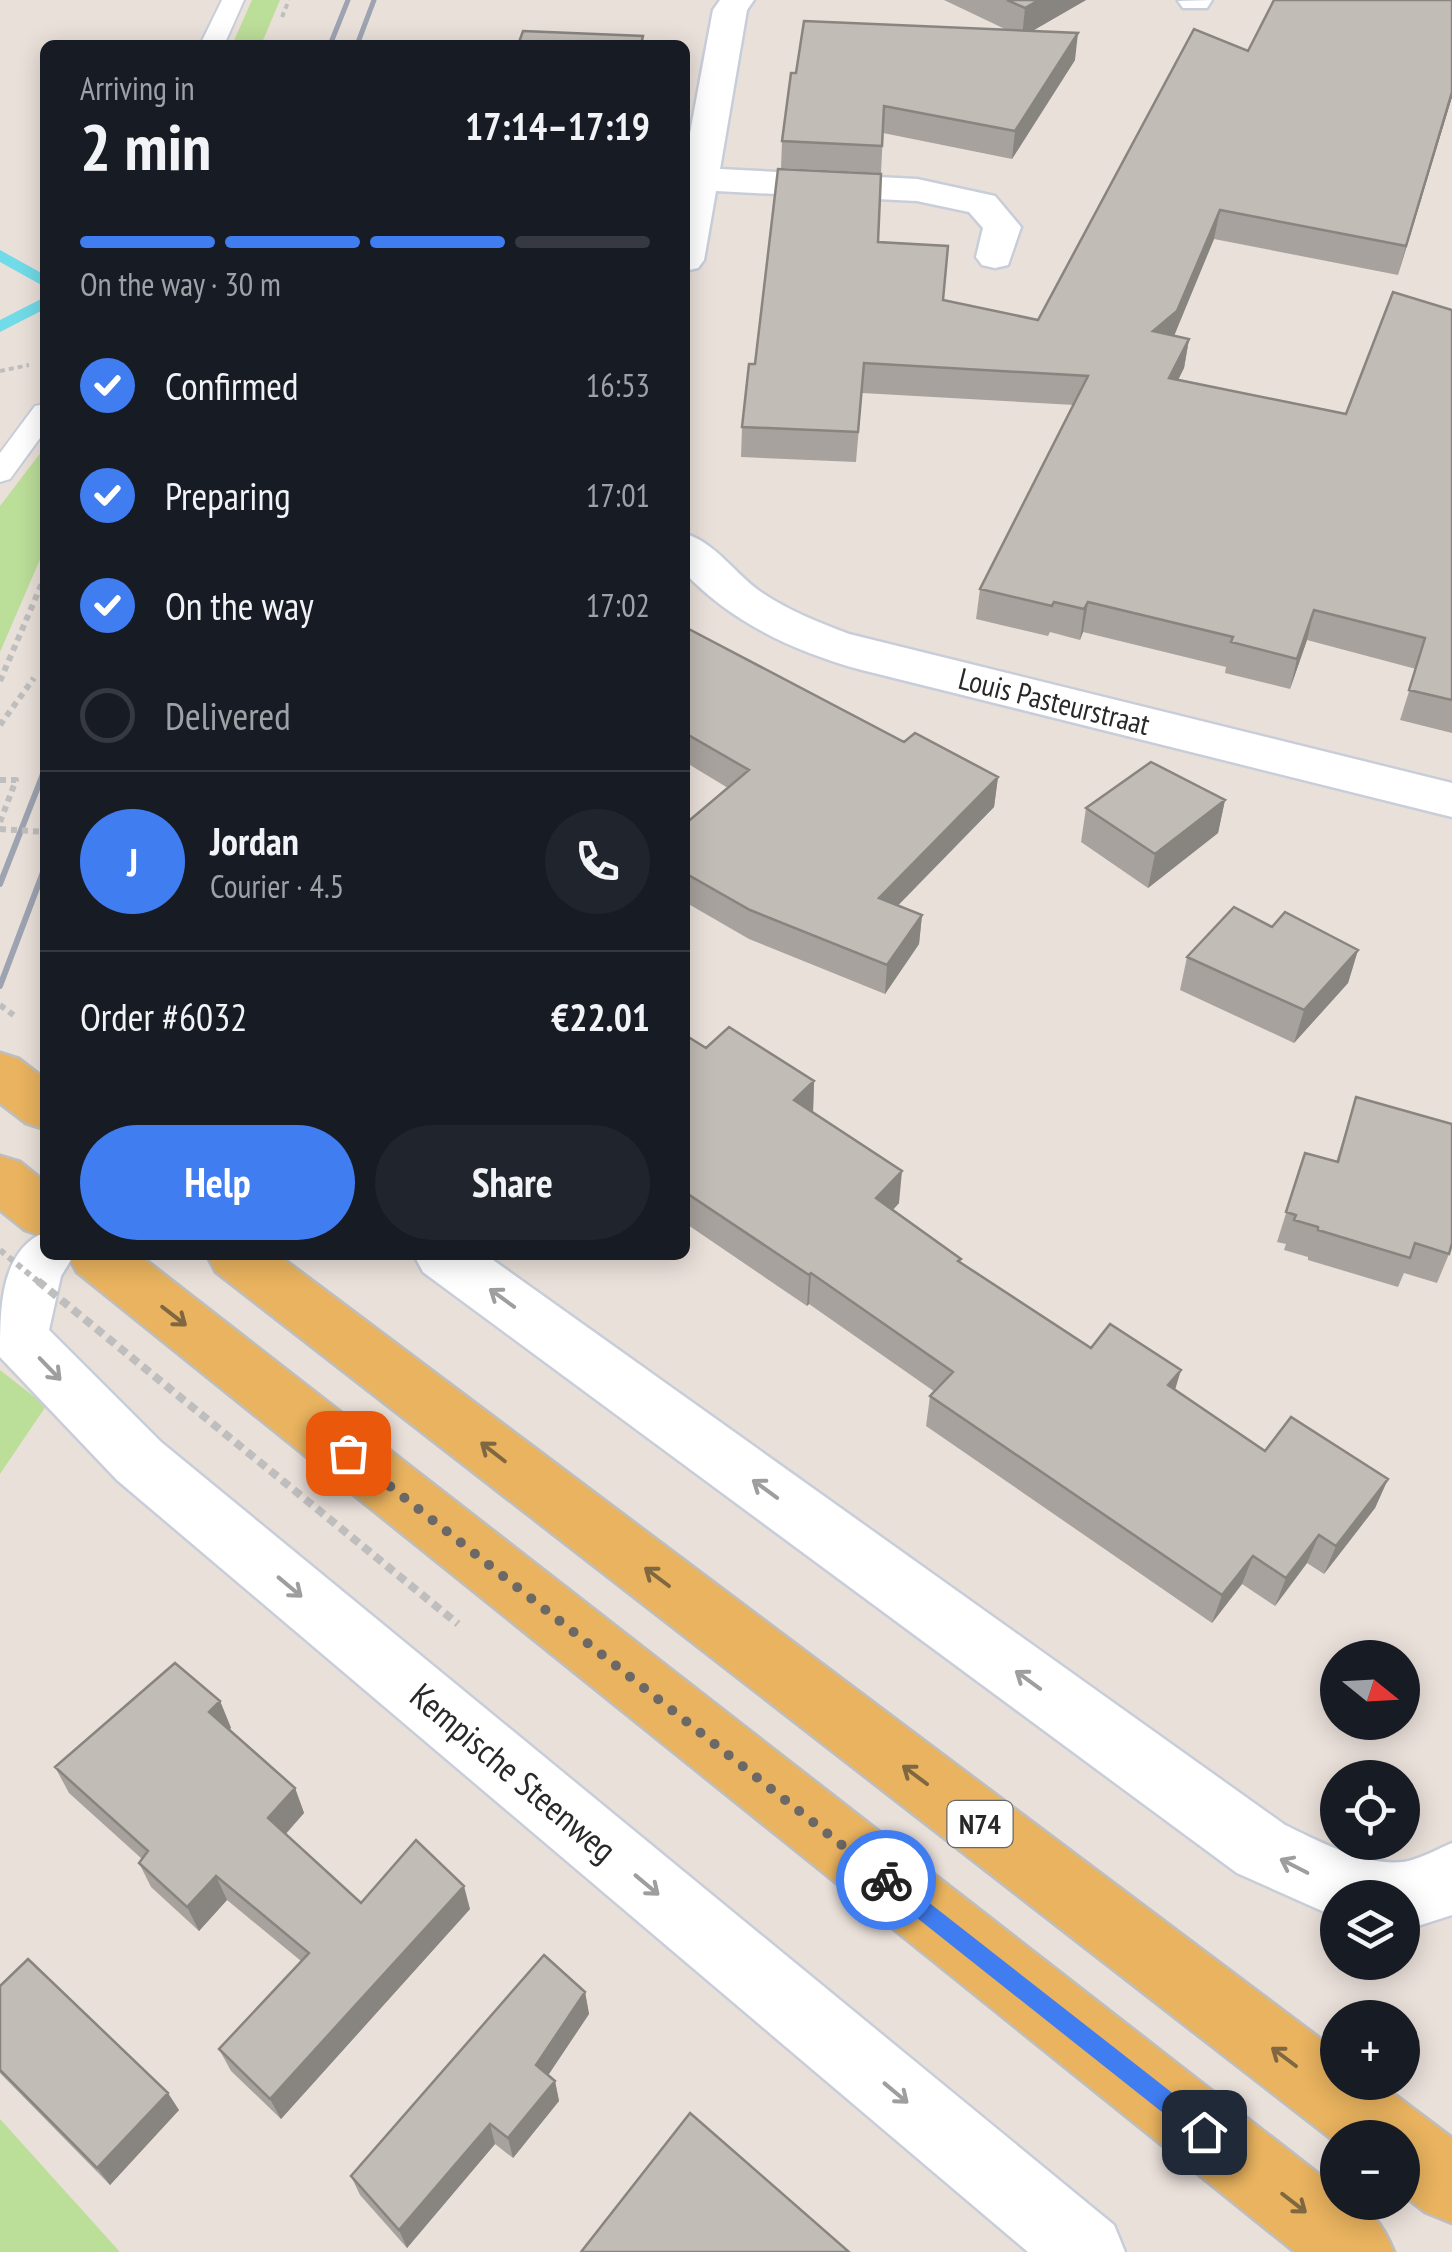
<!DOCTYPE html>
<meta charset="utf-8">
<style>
:root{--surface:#171b24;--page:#20242c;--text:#f1f3f6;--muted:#9ea1a6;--line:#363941;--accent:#407df1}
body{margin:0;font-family:"PT Sans Narrow",sans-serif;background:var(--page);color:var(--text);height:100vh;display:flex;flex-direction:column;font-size:38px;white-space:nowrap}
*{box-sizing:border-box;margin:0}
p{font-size:32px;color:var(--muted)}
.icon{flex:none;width:55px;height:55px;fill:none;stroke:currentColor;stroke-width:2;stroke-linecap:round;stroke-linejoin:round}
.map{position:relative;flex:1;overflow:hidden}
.side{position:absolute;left:40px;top:40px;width:650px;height:1220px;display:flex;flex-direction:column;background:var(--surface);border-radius:15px;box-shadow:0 5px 25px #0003}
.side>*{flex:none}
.needle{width:65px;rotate:108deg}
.controls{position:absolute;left:1320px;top:1640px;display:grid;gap:20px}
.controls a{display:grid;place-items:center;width:100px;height:100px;border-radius:50%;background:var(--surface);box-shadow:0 5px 25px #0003;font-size:50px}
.pin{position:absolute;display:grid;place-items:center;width:85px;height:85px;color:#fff;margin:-42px;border-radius:20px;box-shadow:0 5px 15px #0006}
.courier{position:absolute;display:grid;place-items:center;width:100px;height:100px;margin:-50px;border:8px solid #407df1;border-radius:50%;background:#fff;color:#222;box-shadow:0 2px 12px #0007}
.overview em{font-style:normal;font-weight:800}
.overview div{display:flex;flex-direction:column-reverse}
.overview{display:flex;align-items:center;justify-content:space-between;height:170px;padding:0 40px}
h1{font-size:65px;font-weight:800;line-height:75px}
.bar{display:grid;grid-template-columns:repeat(4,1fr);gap:15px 10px;align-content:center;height:120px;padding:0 40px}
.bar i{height:12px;border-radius:8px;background:var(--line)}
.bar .current{background:var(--accent)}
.bar p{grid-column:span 4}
.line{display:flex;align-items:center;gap:25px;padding:0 40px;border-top:2px solid var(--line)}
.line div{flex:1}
.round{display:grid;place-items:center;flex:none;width:105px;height:105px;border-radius:52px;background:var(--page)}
ol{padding:0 40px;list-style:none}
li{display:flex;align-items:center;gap:30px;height:110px}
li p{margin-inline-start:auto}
li .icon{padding:10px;border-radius:50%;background:var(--accent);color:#fff;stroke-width:4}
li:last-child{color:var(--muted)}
li i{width:55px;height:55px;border:5px solid var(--line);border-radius:50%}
.button{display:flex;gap:20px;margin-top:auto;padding:20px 40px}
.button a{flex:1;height:115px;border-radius:60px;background:var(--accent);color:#fff;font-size:40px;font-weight:800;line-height:115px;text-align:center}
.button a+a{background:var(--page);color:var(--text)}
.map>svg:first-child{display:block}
.green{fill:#bbde98}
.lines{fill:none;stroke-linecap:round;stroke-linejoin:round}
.stream{fill:#71dbe8;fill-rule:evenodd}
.service-casing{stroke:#c8ced9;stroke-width:4}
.minor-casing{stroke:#c8ced9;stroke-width:5}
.primary-casing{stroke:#bebebe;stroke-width:5}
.path-far1{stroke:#bebebe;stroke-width:4;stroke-dasharray:5 4;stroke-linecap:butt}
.path{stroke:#bebebe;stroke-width:6;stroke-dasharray:6 5;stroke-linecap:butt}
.service{fill:#fff;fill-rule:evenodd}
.minor{fill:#fff;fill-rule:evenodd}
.primary{fill:#e9b35f;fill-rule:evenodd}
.rail-far1{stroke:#9da3b1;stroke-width:5}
.rail{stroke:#9da3b1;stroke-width:6}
.path-bridge-far1{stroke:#bebebe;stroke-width:6;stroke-dasharray:6 5;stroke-linecap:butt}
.path-bridge{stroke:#bebebe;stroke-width:8;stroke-dasharray:9 6;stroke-linecap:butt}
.wall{fill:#a7a29d}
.shaded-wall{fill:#88847f}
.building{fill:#c2bcb6;stroke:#88847f;stroke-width:2.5}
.oneway{stroke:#9e9e9e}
.oneway2{stroke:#7f6741}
.route{fill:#407df1}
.done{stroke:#6c6866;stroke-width:10;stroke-dasharray:0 18}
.labels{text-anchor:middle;stroke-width:8;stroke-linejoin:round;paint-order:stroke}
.shield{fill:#fff;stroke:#686868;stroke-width:2.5}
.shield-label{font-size:28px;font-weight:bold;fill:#282828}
.street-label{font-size:30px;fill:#282828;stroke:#fff}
.near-street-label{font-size:35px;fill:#282828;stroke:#fff}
</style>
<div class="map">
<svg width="1452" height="2252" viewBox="0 0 1452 2252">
<rect width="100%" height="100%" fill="#eae0da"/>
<path class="green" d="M252 0H280L261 45H232Z
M45 447V548L0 652V506Z
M0 1370 46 1406 0 1474Z
M0 2119 120 2252H0Z"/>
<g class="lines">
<path class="stream" d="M0 250 45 275V287L0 262Z
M45 297V309L0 332V320Z"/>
<defs>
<path id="service" d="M222 0H244L224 45H200Z
M45 404V431L10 479 0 482V453L35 406Z"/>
<path id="minor" d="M720 0H754L747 10 720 169 917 179 995 196 1021 227 1008 265 995 268 982 265 976 257 983 228 969 212 917 201 716 191 704 260 698 268 685 271V160L713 10Z
M1212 0 1207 8H1183L1178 1Z
M685 534C713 541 734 572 758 590 786 610 818 622 849 634L1452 783V817L862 670C796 652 732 623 685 573Z
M45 1232V1255H74L61 1276 49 1330 161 1442 1114 2225 1125 2252H1028L117 1480 0 1357C0 1308 0 1251 45 1232Z
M414 1255H486L1285 1825C1318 1841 1378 1873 1415 1859 1428 1855 1440 1848 1452 1843V1915L1402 1931V1898H1338V1918L1237 1873 423 1272Z"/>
<path id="primary" d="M0 1053 19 1059 45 1079V1129L26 1123 0 1103Z
M0 1156 20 1162 45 1182V1237L25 1230 0 1210Z
M68 1255H139L1338 2189V2202C1369 2202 1383 2225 1394 2252H1295L77 1272Z
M207 1255H278L1338 2052V2082H1378L1452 2138V2223L1425 2212 1402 2194V2138H1338V2144L216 1272Z"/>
</defs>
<use href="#service" class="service-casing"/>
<use href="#minor" class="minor-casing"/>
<use href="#primary" class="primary-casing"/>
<path class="path-far1" d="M282 17 289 0
M0 371 29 365"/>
<path class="path" d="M0 681 45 576
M0 725 34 678
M0 780H16L0 822
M0 1005 16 1017"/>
<use href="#service" class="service"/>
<use href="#minor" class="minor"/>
<use href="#primary" class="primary"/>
<path class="rail-far1" d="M330 45 348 0
M357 45 374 0"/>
<path class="rail" d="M0 884 45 769
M0 986 45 867"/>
<path class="path-bridge-far1" d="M0 829 45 832
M0 1250 41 1284"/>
<path class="path-bridge" d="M38 1281 458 1624"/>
</g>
<path class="wall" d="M944 0H1086L1032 31 1075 60 1012 159 883 133 881 173 781 168 782 141 796 73 1007 30Z
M1452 0V97L1398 275 1214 239 1174 335 1189 339 1184 368 1178 380 1346 414 1452 310V733L1400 720 1416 669 1307 640 1290 689 1225 673 1226 667 1083 632 1080 640 1050 632 1048 636 976 619 980 589 1074 405 862 393 856 462 741 457 742 427 755 364 878 242 944 300 1038 320 1248 51Z
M685 627 904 742 998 777 994 807 898 905 922 915 919 944 885 994 749 939 685 902V824L728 788 685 762Z
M1225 800 1218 833 1148 888 1081 842 1086 808Z
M1272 927 1358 950 1348 983 1294 1043 1180 990 1187 957Z
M685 1035 706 1048 814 1081 813 1112 899 1203 893 1210 961 1263 1091 1348 1175 1390 1265 1451 1388 1479 1375 1508 1324 1574 1307 1563 1275 1606 1242 1584 1212 1623 926 1426 930 1396 935 1392 809 1304 807 1306 685 1223Z
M1356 1097 1449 1254 1437 1283 1404 1273 1398 1287 1308 1260V1257L1284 1250 1286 1244 1277 1242 1305 1153 1336 1162Z
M220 1701 231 1728 229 1729 295 1788 304 1813 286 1834 361 1903 470 1909 281 2119 231 2071 219 2049 301 1961 227 1900 199 1931 151 1887 139 1863 142 1859 69 1793 55 1767Z
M0 1986 179 2110 110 2185 0 2073Z
M585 1992 589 2014 548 2075 555 2081 559 2101 513 2158 495 2144 407 2248 360 2195 351 2176Z"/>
<path class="shaded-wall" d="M1039 0H1086L1022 37 1025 8Z
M1078 33 1075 60 1012 159 1015 131Z
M1452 92V97L1398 275 1406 246Z
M1220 210 1214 239 1172 341 1153 331Z
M1189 339 1184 368 1164 408 1169 378Z
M1088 602 1083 632 1080 640 1084 609Z
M1314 610 1307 640 1290 689 1297 659Z
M998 777 994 807 877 927 879 898Z
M1225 800 1218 833 1148 888 1155 854Z
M922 915 919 944 885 994 887 965Z
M1358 950 1348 983 1294 1043 1304 1010Z
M814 1081 813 1113 794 1100Z
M902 1171 899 1203 874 1230 876 1198Z
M811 1273 809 1304 807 1306 809 1275Z
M1181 1370 1172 1400 1168 1385Z
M1388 1479 1375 1508 1324 1574 1336 1546Z
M1319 1535 1307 1563 1275 1606 1286 1578Z
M1253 1556 1242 1584 1212 1623 1222 1595Z
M220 1701 231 1728 220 1738 209 1712Z
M295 1788 304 1813 278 1842 268 1818Z
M216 1876 227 1900 199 1931 187 1907Z
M464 1886 470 1909 281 2119 270 2099Z
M585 1992 589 2014 541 2086 536 2065Z
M555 2081 559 2101 513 2158 508 2138Z
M168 2093 179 2110 110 2185 97 2168Z
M490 2124 495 2144 407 2248 399 2230Z"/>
<path class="building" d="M1007 0H1039L1025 8Z
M1274 0H1452V92L1406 246 1220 210 1177 311 1153 331 1189 339 1169 378 1346 414 1393 292 1452 310V700L1409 690 1425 638 1314 610 1297 659 1231 642 1233 637 1088 602 1084 609 1054 602 1052 606 980 589 1088 376 864 363 858 432 742 427 749 364H755L778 169 881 174 878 242 948 246 943 300 1038 320 1194 29 1248 51Z
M804 21 1078 33 1015 131 884 106 882 146 782 141 791 73H796Z
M523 31 643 36 641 45H518Z
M685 627 904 742 915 733 998 777 879 898 922 915 887 965 750 910 685 873V824L749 770 685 733Z
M1151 762 1225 800 1155 854 1086 808Z
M1234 907 1272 927 1285 912 1358 950 1304 1010 1187 957Z
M729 1027 814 1081 794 1100 902 1171 876 1198 961 1259 958 1261 1091 1348 1110 1324 1181 1370 1168 1385 1265 1451 1291 1417 1388 1479 1336 1546 1319 1535 1286 1578 1253 1556 1222 1595 930 1396 953 1372 811 1273 809 1275 685 1192V1035L706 1048Z
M1356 1097 1452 1124V1243L1449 1254 1415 1243 1410 1258 1318 1230V1227L1294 1220 1296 1215 1286 1212 1305 1153 1338 1162Z
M175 1663 220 1701 209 1712 295 1788 268 1818 361 1903 416 1840 464 1886 270 2099 219 2049 309 1953 216 1876 187 1907 139 1863 148 1851 55 1767Z
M544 1955 585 1992 536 2065 555 2081 508 2138 490 2124 399 2230 351 2176Z
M28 1959 168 2093 97 2168 0 2070V1986Z
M690 2113 849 2252H581Z"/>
<defs><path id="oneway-shaft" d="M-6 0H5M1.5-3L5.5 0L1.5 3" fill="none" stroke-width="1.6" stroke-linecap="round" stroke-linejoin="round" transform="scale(2.5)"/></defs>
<g class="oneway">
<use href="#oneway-shaft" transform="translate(502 1298) rotate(-144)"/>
<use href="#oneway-shaft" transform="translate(50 1369) rotate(46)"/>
<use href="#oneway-shaft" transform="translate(765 1489) rotate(-144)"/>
<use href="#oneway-shaft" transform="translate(290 1587) rotate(40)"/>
<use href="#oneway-shaft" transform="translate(1028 1680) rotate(-144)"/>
<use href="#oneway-shaft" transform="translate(1294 1866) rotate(-153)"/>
<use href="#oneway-shaft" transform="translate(647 1885) rotate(40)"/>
<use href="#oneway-shaft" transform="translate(896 2093) rotate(40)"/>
</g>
<g class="oneway2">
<use href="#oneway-shaft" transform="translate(174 1316) rotate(38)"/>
<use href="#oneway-shaft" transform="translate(493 1452) rotate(-142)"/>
<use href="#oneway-shaft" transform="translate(657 1577) rotate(-143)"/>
<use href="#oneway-shaft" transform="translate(915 1775) rotate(-143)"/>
<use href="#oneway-shaft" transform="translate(1284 2057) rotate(-143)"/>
<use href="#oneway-shaft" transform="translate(1294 2203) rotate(38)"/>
</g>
<path class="route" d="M886 1869 1212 2124 1215 2132 1212 2139 1204 2143 1196 2139 878 1887 875 1880Z"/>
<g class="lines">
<path class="done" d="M348 1453 886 1880"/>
</g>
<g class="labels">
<rect class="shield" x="947.5" y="1801" width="65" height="46" rx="8"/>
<g class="shield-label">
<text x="980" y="1834">N74</text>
</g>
<g class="street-label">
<text transform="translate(1054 702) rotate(14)" y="10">Louis Pasteurstraat</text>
</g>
<g class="near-street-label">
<text transform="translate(513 1773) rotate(40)" y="12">Kempische Steenweg</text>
</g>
</g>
</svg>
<div class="controls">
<a><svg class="needle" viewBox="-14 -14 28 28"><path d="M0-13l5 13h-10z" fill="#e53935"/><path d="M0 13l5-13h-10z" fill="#9ea1a6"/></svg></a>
<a><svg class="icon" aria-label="locate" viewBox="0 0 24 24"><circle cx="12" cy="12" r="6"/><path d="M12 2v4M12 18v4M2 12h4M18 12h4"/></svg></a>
<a><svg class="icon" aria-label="layers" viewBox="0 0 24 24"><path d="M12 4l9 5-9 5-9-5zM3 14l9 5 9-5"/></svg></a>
<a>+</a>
<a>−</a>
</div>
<div class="pin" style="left:348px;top:1453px;background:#ea580c"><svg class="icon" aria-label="bag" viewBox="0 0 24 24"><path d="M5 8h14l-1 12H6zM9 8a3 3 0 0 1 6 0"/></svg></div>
<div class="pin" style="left:1204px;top:2132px;background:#1f2937"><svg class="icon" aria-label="home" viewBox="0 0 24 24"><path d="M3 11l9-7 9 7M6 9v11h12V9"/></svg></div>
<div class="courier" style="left:886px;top:1880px"><svg class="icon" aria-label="bike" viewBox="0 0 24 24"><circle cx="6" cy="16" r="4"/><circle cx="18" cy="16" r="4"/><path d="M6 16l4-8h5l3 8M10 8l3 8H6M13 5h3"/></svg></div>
<section class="side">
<div class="overview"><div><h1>2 min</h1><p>Arriving in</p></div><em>17:14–17:19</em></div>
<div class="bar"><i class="current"></i><i class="current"></i><i class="current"></i><i></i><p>On the way · 30 m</p></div>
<ol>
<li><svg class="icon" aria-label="check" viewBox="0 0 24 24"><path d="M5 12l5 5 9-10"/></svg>Confirmed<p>16:53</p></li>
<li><svg class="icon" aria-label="check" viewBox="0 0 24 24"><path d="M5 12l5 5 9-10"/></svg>Preparing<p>17:01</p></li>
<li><svg class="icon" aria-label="check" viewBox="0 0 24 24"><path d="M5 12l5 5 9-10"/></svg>On the way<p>17:02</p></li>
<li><i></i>Delivered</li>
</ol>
<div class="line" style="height:180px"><b class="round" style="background:var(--accent);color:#fff">J</b><div><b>Jordan</b><p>Courier · 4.5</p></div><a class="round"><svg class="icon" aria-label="phone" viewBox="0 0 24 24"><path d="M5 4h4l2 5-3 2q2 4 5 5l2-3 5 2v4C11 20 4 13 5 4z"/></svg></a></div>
<div class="line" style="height:130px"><div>Order #6032</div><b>€22.01</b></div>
<div class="button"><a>Help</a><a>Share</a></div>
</section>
</div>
